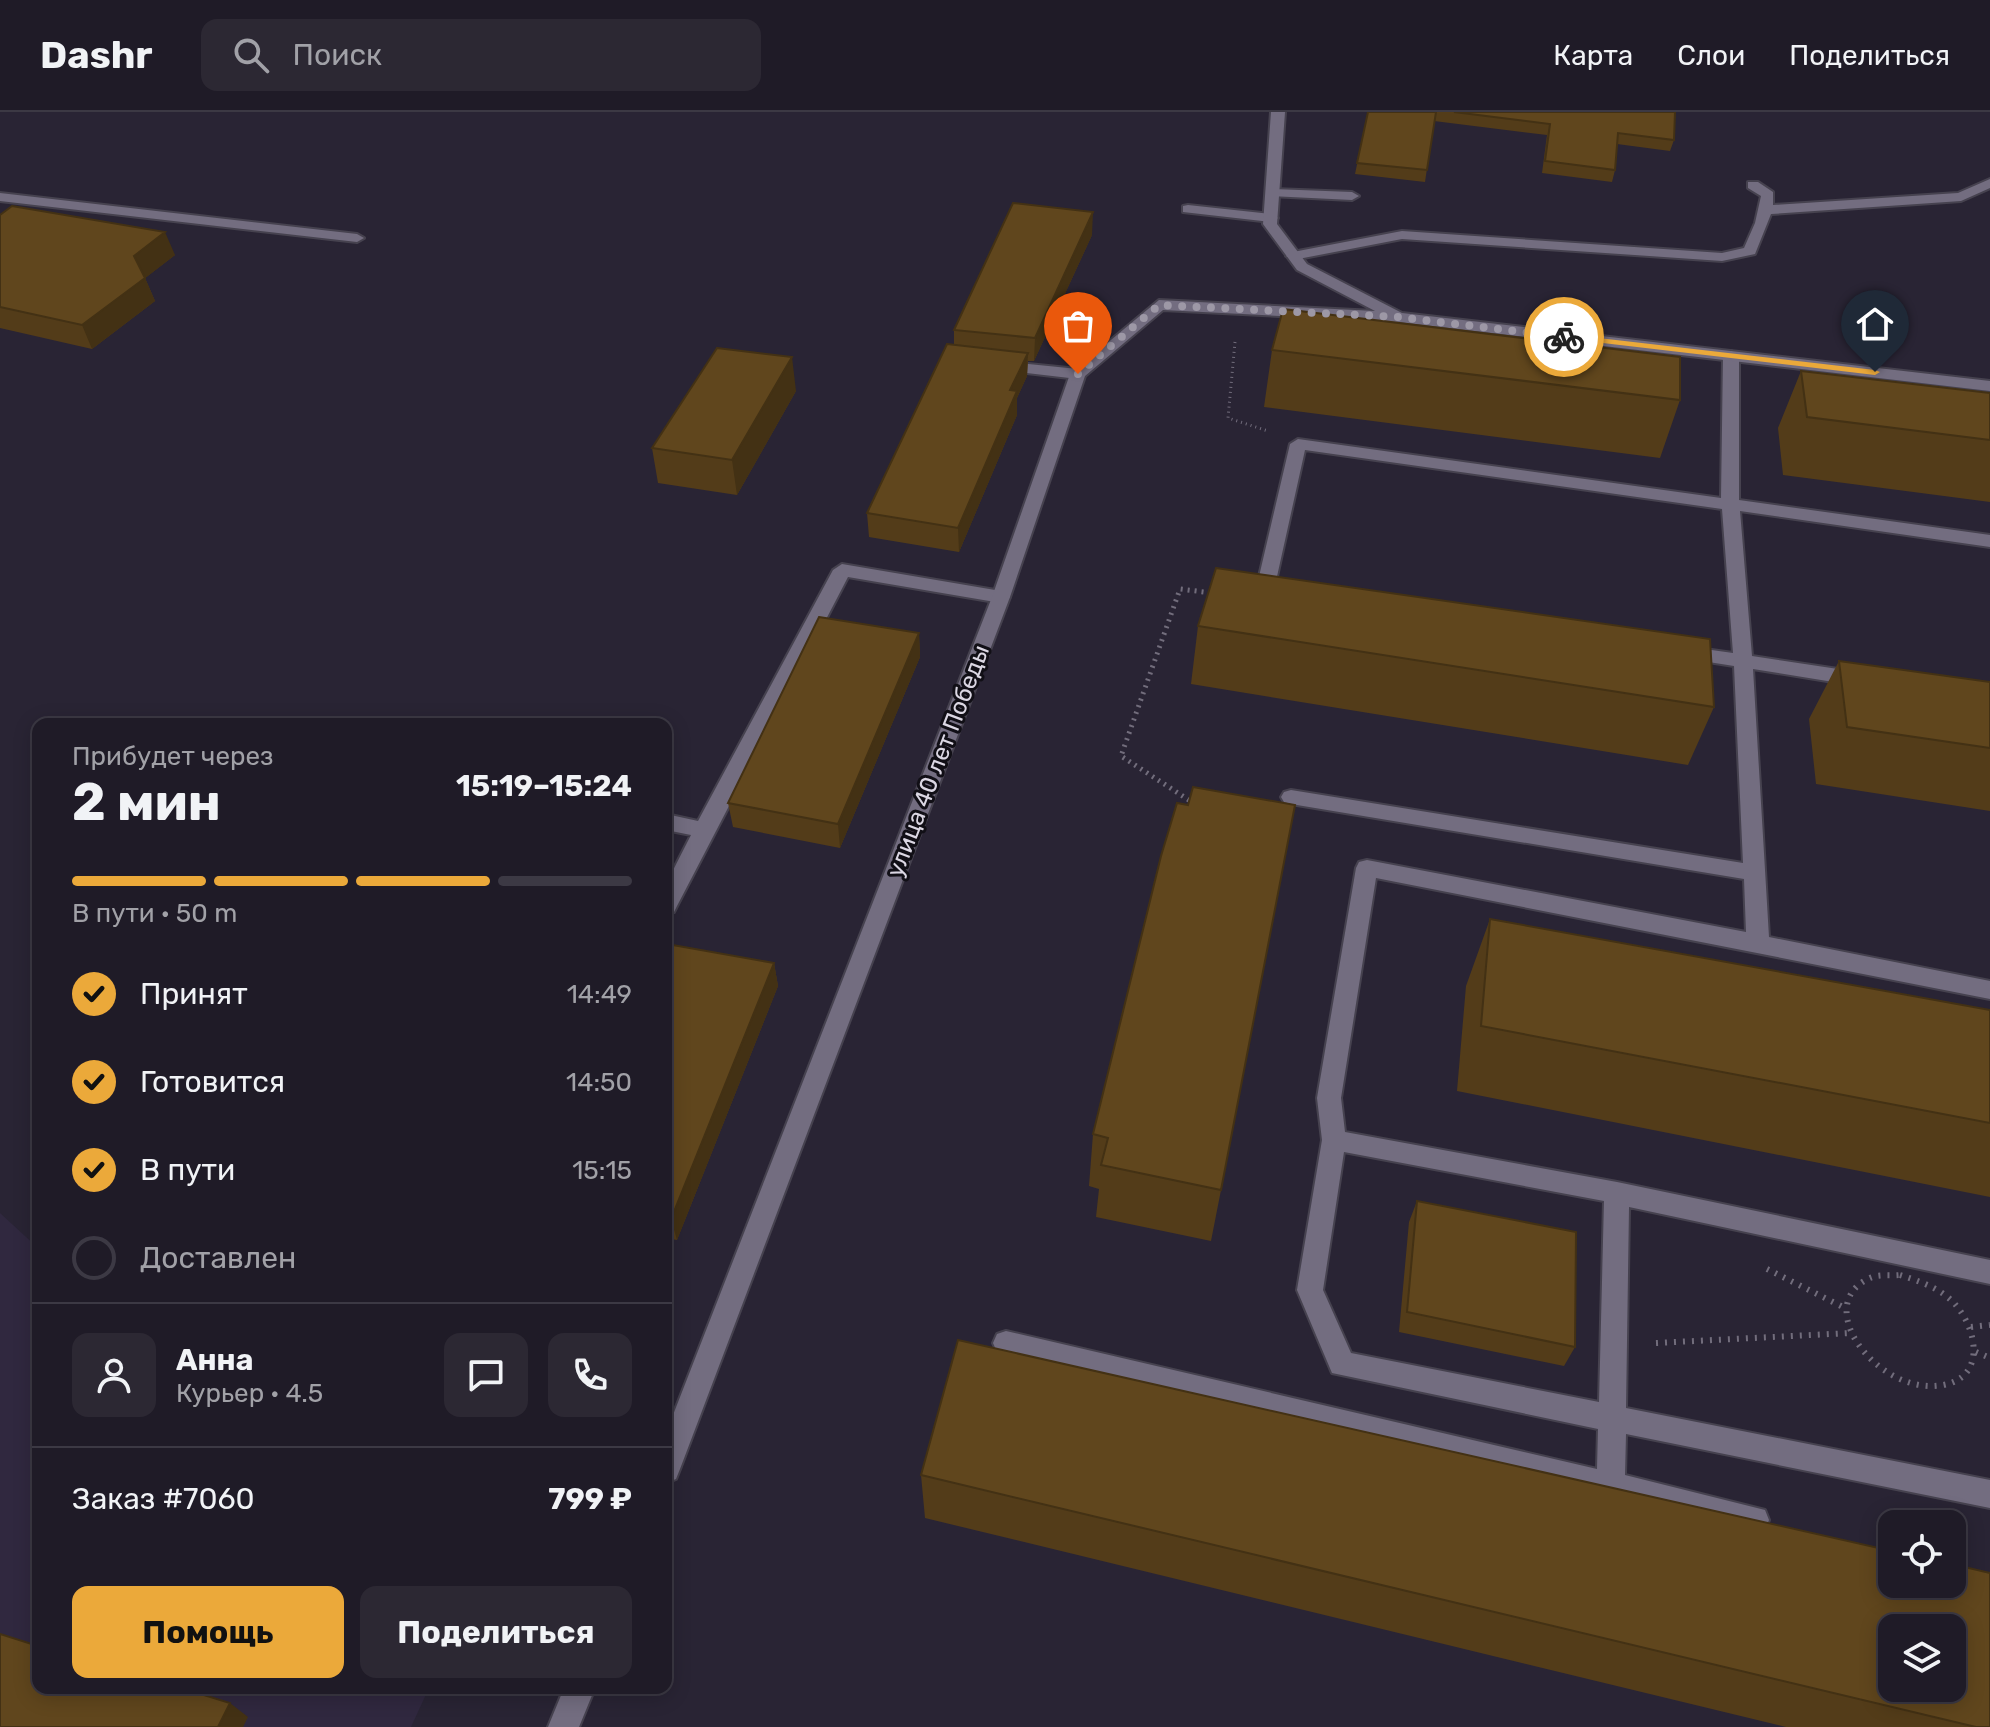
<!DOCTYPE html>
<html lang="ru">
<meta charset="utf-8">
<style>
:root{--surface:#1f1b27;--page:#2c2833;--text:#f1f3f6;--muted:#a1a1a7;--line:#3c3944;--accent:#eba93a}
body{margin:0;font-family:Rubik,sans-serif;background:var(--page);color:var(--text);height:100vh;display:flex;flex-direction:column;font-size:30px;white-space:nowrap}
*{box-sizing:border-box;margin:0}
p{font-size:26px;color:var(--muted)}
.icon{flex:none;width:44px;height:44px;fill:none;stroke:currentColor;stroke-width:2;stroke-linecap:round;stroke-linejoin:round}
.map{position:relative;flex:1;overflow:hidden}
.sheet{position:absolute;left:32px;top:606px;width:640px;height:976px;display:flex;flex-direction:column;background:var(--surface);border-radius:16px;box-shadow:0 4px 20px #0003,0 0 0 2px var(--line)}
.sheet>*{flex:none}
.controls{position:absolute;left:1878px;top:1398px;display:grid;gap:16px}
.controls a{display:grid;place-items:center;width:88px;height:88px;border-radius:16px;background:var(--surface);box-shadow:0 4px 20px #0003,0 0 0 2px var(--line);font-size:40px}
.pin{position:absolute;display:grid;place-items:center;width:68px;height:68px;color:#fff;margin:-82px -34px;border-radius:50% 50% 50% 0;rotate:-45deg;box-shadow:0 0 8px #0007}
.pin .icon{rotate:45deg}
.courier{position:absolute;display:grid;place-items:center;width:80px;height:80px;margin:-40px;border:6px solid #eba93a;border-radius:50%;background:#fff;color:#222;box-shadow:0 2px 10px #0007}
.headline em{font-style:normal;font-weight:700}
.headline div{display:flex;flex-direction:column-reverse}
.headline{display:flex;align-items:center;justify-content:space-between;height:136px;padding:0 40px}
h1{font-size:52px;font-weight:700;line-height:60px}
.bar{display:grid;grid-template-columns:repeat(4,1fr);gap:12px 8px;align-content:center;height:96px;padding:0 40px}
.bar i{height:10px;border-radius:6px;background:var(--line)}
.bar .selected{background:var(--accent)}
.bar p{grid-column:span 4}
.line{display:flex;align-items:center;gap:20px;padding:0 40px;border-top:2px solid var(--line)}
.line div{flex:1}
.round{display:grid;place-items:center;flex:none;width:84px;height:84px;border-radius:16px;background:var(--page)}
ol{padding:0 40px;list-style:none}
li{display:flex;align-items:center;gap:24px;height:88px}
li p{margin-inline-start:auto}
li .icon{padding:8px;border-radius:50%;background:var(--accent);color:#111;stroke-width:4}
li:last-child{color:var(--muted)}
li i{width:44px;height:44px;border:4px solid var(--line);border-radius:50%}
.button{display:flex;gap:16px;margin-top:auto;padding:16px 40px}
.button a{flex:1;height:92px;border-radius:16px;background:var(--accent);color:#111;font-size:32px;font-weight:700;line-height:92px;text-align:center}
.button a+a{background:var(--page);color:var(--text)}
header{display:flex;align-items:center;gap:48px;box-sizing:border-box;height:112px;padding:0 40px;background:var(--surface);border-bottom:2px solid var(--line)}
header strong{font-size:38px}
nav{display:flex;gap:44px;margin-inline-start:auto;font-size:28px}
.search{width:560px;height:72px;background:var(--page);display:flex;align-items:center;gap:20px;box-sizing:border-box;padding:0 28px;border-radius:16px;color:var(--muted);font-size:30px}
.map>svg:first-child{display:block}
.built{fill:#30283f}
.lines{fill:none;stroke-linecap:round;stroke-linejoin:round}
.service-casing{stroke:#46424f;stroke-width:4}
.minor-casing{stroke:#46424f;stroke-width:4}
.path-far2{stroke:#726d7c;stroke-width:3;stroke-dasharray:1 4;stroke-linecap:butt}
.path-far1{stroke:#726d7c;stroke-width:5;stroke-dasharray:2 5;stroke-linecap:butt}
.path{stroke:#726d7c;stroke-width:6;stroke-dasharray:2 7;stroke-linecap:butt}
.service{fill:#736d80;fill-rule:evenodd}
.minor{fill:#736d80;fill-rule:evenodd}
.wall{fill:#533c19}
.shaded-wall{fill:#433114}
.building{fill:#60461d;stroke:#433114;stroke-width:2;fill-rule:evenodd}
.route{fill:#eba93a}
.done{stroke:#9d98a6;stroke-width:8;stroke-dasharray:0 14.4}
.labels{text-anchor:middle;stroke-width:6;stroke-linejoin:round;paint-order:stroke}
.street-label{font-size:24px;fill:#dbd7e3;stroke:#110f16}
</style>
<header>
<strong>Dashr</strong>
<div class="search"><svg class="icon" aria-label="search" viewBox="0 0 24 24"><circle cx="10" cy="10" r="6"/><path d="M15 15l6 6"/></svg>Поиск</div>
<nav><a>Карта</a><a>Слои</a><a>Поделиться</a></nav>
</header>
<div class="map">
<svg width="1990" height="1615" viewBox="0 0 1990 1615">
<rect width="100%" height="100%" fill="#292434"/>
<path class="built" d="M0 1101 38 1136V1576H429L411 1615H0Z"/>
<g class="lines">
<defs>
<path id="service" d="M1990 67V76L1961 89 1771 102 1755 142 1722 149 1402 127 1293 148 1286 144 1293 140 1402 119 1722 141 1744 136 1755 111 1761 84 1748 76V70H1758L1773 80V93L1958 81Z
M1273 77 1352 80 1359 84 1352 88 1268 84 1266 81Z
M0 81 357 122 364 126 357 130 0 89Z
M1188 93 1271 102 1278 106 1271 110 1183 100V94Z
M1731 239 1739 244V388L1990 423V435L1740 399 1752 544 1858 560 1868 567 1858 574 1753 557 1769 825 1990 869V887L1376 766 1341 986 1345 1020 1617 1070 1990 1148V1172L1629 1095 1626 1296 1990 1368V1396L1626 1322 1625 1363 1765 1398 1769 1408 1765 1418 1755 1422 997 1240 993 1231 997 1222 1006 1219 1597 1357 1598 1317 1332 1261 1297 1178 1322 1028 1317 986 1356 756 1359 750 1367 748 1746 820 1744 767 1291 692 1284 690 1281 685 1284 680 1291 678 1743 751 1734 554 1683 546 1673 540 1683 534 1733 541 1722 397 1305 338 1276 469 1292 472 1295 476 1286 482 1260 477 1257 473 1290 332 1298 327 1721 386 1723 244ZM1344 1040 1604 1089 1599 1290 1351 1241 1323 1178Z
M998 249 1078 257 1086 262 1078 267 992 257 990 254Z
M842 452 1001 479 1010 485 1001 491 848 465 677 794 674 800 666 802V772L691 723 666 718V702L698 709 833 458Z"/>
<path id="minor" d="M1271 0H1285L1277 112 1307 152 1402 201 1990 269V279L1398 210 1163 198 1085 264 1010 485 680 1357 676 1367 666 1371V1321L992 485 1070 262 1159 188 1375 199 1297 158 1263 112Z
M564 1576H595L579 1615H548Z"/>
</defs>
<use href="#service" class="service-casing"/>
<use href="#minor" class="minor-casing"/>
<path class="path-far2" d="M1235 230 1228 306 1268 319"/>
<path class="path-far1" d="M1195 692 1121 644 1180 477 1212 481"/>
<path class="path" d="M1767 1157 1845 1196
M1900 1163C1919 1169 1940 1176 1954 1191 1977 1216 1987 1265 1943 1273 1879 1285 1809 1193 1870 1166 1879 1162 1890 1164 1900 1163Z
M1971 1215 1990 1213
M1656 1231 1850 1221
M1976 1240 1990 1246"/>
<use href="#service" class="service"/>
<use href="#minor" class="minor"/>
</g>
<path class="wall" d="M1368 0H1675L1674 28 1670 39 1617 32 1615 58 1612 70 1542 61 1547 23 1434 9 1425 70 1355 62Z
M0 103 175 143 145 166 155 189 92 237 0 216Z
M1092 123 1034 249H1028L1027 264 1017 286V303L959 440 869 425 867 401 954 232V218Z
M1272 238 1680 288 1660 346 1264 295Z
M1801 259 1990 281V390L1783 363 1778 316Z
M796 279 737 383 658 371 652 336Z
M1198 514 1714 595 1688 653 1191 572Z
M919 521 920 545 840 736 733 715 728 691Z
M1839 549 1990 570V699L1816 672 1809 607Z
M1161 744 1221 1078 1211 1129 1096 1105 1099 1077 1089 1074 1093 1022Z
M1490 807 1990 898V1085L1457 979 1466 874Z
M666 834 774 851 778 874 677 1128 666 1126Z
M1417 1089 1575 1235 1564 1254 1399 1220 1409 1110Z
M921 1363 1990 1615H1786L925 1406Z"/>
<path class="shaded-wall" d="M1093 100 1092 123 1034 249 1035 226Z
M165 120 175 143 144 167 134 144Z
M145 166 155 189 92 237 82 213Z
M1028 241 1027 264 1017 286V303L959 440 958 416 1010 278Z
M792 245 796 279 737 383 732 348Z
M919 521 920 545 840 736 838 712Z
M774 851 778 874 677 1128 671 1107Z
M230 1591 248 1605 243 1615H218Z"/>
<path class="building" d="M1368 0H1436L1427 58 1357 51Z
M1454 0H1675L1674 28 1618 21 1615 58 1545 49 1550 12Z
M1013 91 1093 100 1035 226 954 218Z
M12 94 165 120 134 144 145 166 82 213 0 195V103Z
M1283 197 1680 245V288L1272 238Z
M947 232 1028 241 1010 278 1017 279 958 416 867 401Z
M717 236 792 245 732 348 652 336Z
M1801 259 1990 281V328L1807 305Z
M1216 456 1710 527 1714 595 1198 514Z
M819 505 919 521 838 712 728 691Z
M1839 549 1990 570V636L1847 615Z
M1193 675 1295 693 1221 1078 1101 1053 1108 1026 1093 1022 1161 744 1177 691 1188 693Z
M1490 807 1990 898V1011L1481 914Z
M667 832 774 851 671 1107 666 1106V834Z
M1417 1089 1576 1120 1575 1235 1407 1200Z
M958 1228 1892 1439V1472H1952V1452L1990 1461V1615H1976L921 1363ZM1892 1516H1952V1576H1892Z
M0 1522 38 1534V1576H181L230 1591 218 1615H0Z"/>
<path class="route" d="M1564 222 1875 258 1880 260 1875 263 1560 226Z"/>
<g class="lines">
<path class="done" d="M1078 262 1159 193 1398 205 1564 225"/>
</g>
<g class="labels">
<g class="street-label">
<text transform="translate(938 649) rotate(-69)" y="8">улица 40 лет Победы</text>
</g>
</g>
</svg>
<div class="controls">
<a><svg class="icon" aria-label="locate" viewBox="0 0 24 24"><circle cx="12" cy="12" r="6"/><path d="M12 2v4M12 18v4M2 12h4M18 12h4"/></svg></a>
<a><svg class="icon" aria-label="layers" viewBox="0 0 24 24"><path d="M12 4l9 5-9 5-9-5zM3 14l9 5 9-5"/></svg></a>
</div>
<div class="pin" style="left:1078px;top:262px;background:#ea580c"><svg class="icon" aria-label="bag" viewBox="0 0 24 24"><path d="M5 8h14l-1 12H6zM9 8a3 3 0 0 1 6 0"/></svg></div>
<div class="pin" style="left:1875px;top:260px;background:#1f2937"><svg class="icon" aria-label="home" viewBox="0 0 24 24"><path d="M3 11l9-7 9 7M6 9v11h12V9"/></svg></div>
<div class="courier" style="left:1564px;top:225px"><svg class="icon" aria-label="bike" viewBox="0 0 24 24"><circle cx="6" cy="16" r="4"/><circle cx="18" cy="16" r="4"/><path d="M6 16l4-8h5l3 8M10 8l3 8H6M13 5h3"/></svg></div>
<section class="sheet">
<div class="headline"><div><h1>2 мин</h1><p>Прибудет через</p></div><em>15:19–15:24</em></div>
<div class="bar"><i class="selected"></i><i class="selected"></i><i class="selected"></i><i></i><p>В пути · 50 m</p></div>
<ol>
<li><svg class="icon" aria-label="check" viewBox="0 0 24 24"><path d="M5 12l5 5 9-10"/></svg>Принят<p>14:49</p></li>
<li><svg class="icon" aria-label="check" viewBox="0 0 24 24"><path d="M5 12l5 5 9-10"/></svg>Готовится<p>14:50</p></li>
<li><svg class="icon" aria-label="check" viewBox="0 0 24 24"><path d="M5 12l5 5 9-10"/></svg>В пути<p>15:15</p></li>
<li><i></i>Доставлен</li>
</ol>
<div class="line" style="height:144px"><a class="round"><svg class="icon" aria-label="person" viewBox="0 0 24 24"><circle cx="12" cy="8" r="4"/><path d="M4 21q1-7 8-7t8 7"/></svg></a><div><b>Анна</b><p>Курьер · 4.5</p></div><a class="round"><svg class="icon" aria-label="chat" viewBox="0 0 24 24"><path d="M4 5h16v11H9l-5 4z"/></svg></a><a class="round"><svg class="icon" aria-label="phone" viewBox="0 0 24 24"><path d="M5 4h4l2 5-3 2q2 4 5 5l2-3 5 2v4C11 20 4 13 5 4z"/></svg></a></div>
<div class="line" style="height:104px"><div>Заказ #7060</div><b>799 ₽</b></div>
<div class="button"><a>Помощь</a><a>Поделиться</a></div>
</section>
</div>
